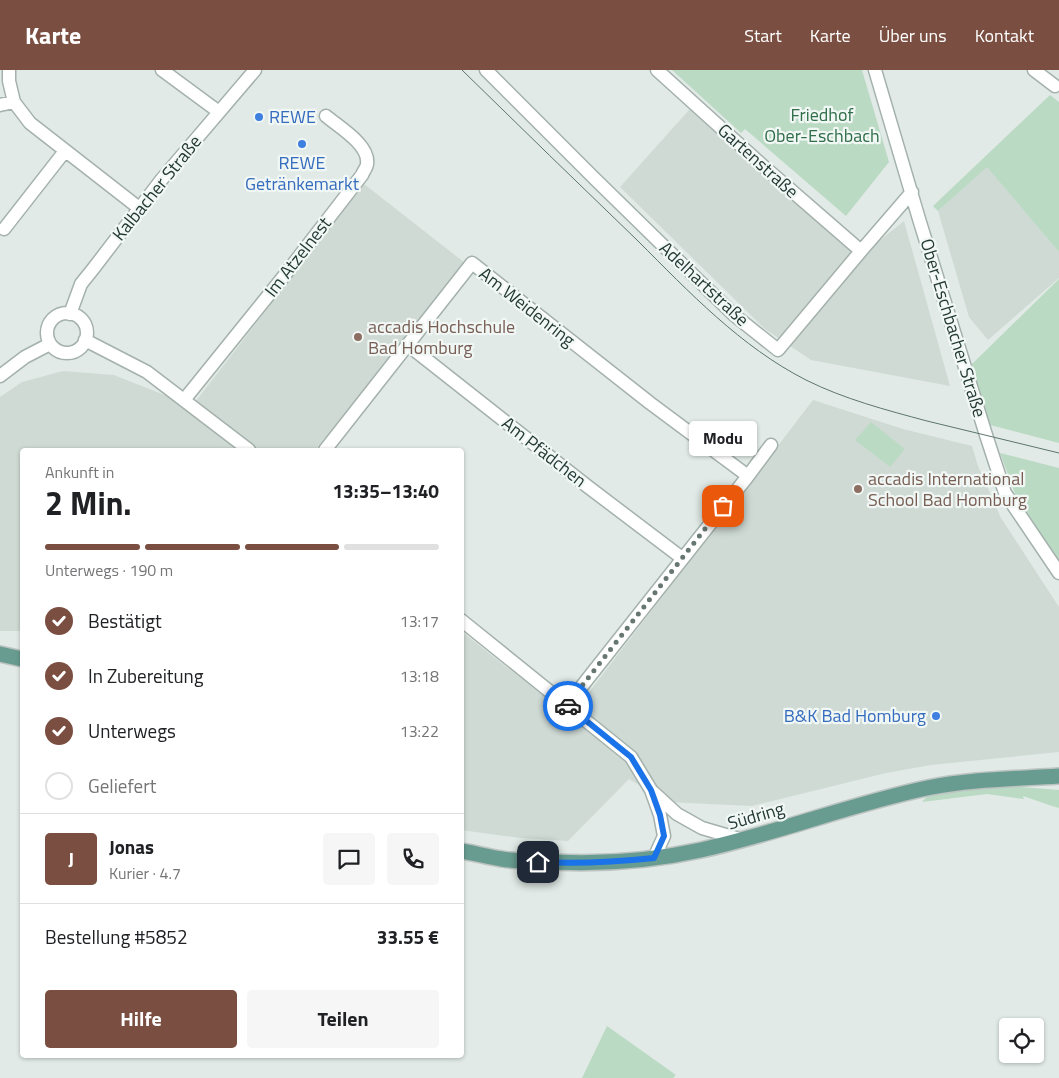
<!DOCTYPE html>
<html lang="de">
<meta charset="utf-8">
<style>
:root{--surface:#fff;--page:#f6f6f6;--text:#202124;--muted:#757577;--line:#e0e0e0;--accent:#7a4e40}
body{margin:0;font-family:"Titillium Web",sans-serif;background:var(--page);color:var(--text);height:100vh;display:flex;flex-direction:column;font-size:19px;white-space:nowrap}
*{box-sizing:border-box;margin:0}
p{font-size:16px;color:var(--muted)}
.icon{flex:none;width:28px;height:28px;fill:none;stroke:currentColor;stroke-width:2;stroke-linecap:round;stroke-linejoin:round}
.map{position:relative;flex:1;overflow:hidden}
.side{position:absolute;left:20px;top:378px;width:444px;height:610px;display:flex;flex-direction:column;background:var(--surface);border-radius:5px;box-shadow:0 1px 4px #0004}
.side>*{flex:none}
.controls{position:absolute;left:999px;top:948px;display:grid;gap:10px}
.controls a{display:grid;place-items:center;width:45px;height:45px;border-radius:5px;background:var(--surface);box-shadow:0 1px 4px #0004;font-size:25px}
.pin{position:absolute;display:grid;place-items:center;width:42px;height:42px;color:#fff;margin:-21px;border-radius:10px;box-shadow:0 2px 8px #0006}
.courier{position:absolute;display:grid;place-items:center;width:50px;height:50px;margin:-25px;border:4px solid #1a73e8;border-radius:50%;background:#fff;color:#222;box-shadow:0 1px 6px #0007}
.bubble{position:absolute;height:35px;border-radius:5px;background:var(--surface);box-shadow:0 1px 4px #0004;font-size:16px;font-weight:700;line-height:35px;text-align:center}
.summary em{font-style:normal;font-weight:700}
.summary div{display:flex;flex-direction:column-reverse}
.summary{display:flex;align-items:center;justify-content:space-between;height:85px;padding:0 25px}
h1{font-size:32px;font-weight:700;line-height:38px}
.bar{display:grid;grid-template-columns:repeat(4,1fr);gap:8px 5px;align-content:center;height:60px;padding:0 25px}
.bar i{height:6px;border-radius:4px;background:var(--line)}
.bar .on{background:var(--accent)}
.bar p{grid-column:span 4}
.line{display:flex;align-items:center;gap:12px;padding:0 25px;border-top:1px solid var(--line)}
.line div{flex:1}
.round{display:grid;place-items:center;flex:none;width:52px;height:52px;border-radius:5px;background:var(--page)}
ol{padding:0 25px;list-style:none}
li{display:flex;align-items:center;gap:15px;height:55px}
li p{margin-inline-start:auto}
li .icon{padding:5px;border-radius:50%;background:var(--accent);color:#fff;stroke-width:4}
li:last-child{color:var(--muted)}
li i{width:28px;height:28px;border:2px solid var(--line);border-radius:50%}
.action{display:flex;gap:10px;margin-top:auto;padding:10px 25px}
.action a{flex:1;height:58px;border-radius:5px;background:var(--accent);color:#fff;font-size:20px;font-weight:700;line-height:58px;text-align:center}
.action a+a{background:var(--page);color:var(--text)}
header{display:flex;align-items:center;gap:30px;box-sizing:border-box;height:70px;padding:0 25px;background:var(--accent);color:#fff}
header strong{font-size:24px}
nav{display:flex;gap:28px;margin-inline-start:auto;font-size:18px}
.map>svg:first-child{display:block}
.built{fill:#cfdad5}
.green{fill:#bbdac4}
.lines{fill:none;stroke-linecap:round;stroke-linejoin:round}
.minor-casing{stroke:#a4b1ad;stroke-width:15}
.major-casing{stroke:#bdc4c2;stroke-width:18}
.minor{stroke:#fff;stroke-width:12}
.major{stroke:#699c90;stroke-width:15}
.tram{stroke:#5d756f;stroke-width:1}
.done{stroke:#667772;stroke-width:5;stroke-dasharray:0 9}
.route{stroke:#1a73e8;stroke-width:6}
.shop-dot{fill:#3f7fe0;stroke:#f1f7f4;stroke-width:2}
.education-dot{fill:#8d6e63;stroke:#f1f7f4;stroke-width:2}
.labels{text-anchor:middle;stroke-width:4.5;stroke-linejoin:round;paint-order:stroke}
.park-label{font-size:18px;fill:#306d49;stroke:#f1f7f4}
.shop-label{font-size:18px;fill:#366cbe;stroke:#f1f7f4;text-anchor:start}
.street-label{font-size:18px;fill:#233934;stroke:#f1f7f4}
.education-label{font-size:18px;fill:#785e54;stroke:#f1f7f4;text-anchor:start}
</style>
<header>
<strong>Karte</strong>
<nav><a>Start</a><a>Karte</a><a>Über uns</a><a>Kontakt</a></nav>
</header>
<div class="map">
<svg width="1059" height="1008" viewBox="0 0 1059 1008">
<rect width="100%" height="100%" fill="#e1eae6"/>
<path class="built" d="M698 30 864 183 904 151 950 316 811 290 765 259 620 117Z
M987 96 1059 182V208L988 270 969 247 938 141Z
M364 114 465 193 315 380H22V561H0V327L22 312 63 301 114 305 192 336Z
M813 330 903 359 972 376 978 396 1001 448 1059 537V682L931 695 886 703 752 736 667 732 629 709 568 771 520 768 461 760V561L570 647Z"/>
<path class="green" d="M672 0H862L889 92 846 146 745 59 741 63Z
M1050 25 1059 32V182L987 97 938 141 933 136Z
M1059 209V373L990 355 971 295Z
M871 352 905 379 890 397 855 370Z
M1000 383 1059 398V491L1016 426Z
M983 716 1021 717 1059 720V738L1052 736 1023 726 1024 729 987 724 922 732 929 724Z
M607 956 676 1005 673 1008H582Z"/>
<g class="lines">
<defs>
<path id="minor" d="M9 0V11L14 32 30 53 139 138
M162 0 219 42
M486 0 594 108 734 245 778 280 861 181 912 122
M657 0 762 95 861 181
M875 0 919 149 986 365 1005 423 1059 503
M1034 0 1055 16
M0 35 14 32
M4 159 65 81
M47 263a20 20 0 1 1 40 0a20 20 0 1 1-40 0Z
M70 244 81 214 93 199 162 109 255 0
M85 270 147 302 249 380
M408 275 587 416 682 488
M0 306 25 287 50 274
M184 330 284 206 362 105C363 102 367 97 367 94 370 75 339 57 326 46
M325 380 472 193 650 333 748 406
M461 550 631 687 651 720 660 745 664 766 654 788
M567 635 748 406 771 375
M653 722 677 744 702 758 743 770"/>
<path id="major" d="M0 584 22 589
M461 781C475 783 488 787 502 789 513 791 525 791 536 791 591 795 647 792 701 780 778 763 851 734 927 718 971 709 1015 709 1059 706"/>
</defs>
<use href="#minor" class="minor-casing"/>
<use href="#major" class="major-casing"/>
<use href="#minor" class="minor"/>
<use href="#major" class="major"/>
<path class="tram" d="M462 0C520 57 579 114 638 171 689 222 741 277 806 310 844 329 886 340 927 351 971 362 1015 372 1059 383"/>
</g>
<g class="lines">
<path class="done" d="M568 636 567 635 723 436"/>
<path class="route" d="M538 792C577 794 616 792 654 788L664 766 660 745 651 720 631 687 568 636"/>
</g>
<g class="shop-dot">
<circle cx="259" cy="47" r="5"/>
<circle cx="302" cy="74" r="5"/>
<circle cx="936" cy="646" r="5"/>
</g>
<g class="education-dot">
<circle cx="358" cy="267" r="5"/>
<circle cx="858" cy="419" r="5"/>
</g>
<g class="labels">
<g class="park-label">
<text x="822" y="51">Friedhof<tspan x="822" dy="21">Ober-Eschbach</tspan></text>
</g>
<g class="shop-label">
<text x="269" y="53">REWE</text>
<text x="302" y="99" text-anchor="middle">REWE<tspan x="302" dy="21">Getränkemarkt</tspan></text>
<text x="926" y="652" text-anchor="end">B&amp;K Bad Homburg</text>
</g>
<g class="street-label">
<text transform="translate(758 91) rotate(42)" y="6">Gartenstraße</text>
<text transform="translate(157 118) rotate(-51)" y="6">Kalbacher Straße</text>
<text transform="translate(298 187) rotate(-52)" y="6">Im Atzelnest</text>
<text transform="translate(704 214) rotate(43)" y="6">Adelhartstraße</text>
<text transform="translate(527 237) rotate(38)" y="6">Am Weidenring</text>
<text transform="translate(953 258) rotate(73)" y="6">Ober-Eschbacher Straße</text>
<text transform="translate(544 382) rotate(38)" y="6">Am Pfädchen</text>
<text transform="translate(756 746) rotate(-16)" y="6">Südring</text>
</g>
<g class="education-label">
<text x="368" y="263">accadis Hochschule<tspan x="368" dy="21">Bad Homburg</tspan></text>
<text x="868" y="415">accadis International<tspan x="868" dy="21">School Bad Homburg</tspan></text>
</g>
</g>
</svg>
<div class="controls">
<a><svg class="icon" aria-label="locate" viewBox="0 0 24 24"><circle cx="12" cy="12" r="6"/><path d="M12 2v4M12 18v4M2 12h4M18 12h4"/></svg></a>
</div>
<div class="pin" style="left:723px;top:436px;background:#ea580c"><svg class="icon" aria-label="bag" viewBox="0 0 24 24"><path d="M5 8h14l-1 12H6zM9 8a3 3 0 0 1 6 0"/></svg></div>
<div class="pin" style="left:538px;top:792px;background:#1f2937"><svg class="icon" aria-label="home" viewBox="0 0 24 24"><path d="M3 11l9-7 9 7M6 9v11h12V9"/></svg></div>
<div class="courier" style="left:568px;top:636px"><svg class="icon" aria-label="car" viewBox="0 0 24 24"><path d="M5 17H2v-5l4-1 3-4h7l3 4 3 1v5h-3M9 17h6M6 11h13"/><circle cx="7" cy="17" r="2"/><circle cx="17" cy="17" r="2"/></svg></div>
<div class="bubble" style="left:689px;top:351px;width:68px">Modu</div>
<section class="side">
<div class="summary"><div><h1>2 Min.</h1><p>Ankunft in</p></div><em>13:35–13:40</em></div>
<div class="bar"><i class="on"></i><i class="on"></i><i class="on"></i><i></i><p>Unterwegs · 190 m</p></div>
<ol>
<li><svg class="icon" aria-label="check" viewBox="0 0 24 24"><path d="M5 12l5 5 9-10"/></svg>Bestätigt<p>13:17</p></li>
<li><svg class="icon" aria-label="check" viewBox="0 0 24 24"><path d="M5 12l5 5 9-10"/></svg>In Zubereitung<p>13:18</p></li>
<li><svg class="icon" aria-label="check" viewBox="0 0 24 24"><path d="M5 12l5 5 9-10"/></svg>Unterwegs<p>13:22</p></li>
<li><i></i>Geliefert</li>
</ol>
<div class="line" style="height:90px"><b class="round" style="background:var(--accent);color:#fff">J</b><div><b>Jonas</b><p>Kurier · 4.7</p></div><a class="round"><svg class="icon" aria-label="chat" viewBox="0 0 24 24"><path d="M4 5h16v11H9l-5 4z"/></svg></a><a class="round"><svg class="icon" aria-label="phone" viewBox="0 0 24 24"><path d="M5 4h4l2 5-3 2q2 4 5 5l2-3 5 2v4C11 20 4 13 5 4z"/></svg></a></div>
<div class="line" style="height:65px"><div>Bestellung #5852</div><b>33.55 €</b></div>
<div class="action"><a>Hilfe</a><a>Teilen</a></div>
</section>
</div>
